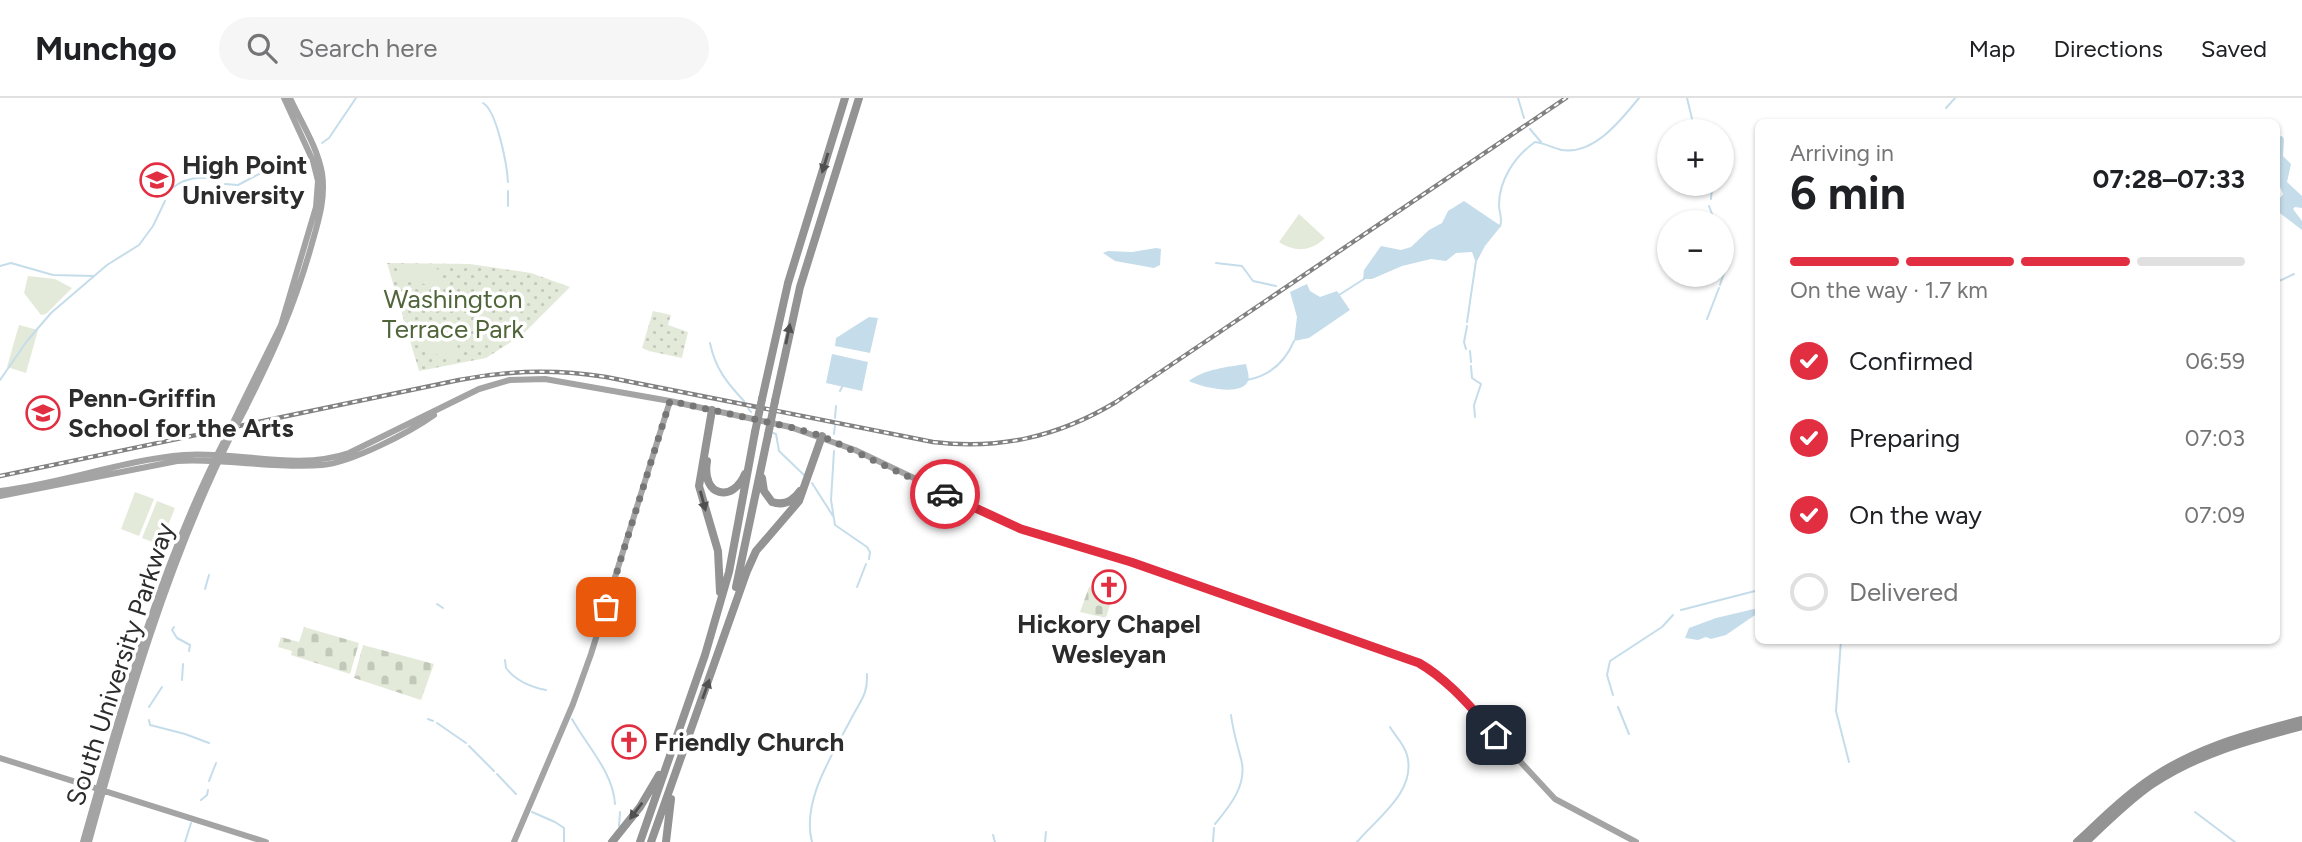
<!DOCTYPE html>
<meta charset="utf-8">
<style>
:root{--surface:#fff;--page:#f6f6f6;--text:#202124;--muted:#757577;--line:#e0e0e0;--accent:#e22e41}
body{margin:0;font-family:Figtree,sans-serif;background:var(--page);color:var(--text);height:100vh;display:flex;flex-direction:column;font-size:26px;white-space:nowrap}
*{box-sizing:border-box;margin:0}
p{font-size:23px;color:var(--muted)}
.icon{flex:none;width:38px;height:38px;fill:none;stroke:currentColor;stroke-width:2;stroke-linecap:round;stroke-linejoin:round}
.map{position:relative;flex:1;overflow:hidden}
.details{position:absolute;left:1755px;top:21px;width:525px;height:525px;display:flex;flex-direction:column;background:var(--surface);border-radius:10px;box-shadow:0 2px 5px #0004}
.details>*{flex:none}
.controls{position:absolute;left:1657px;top:21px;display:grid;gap:14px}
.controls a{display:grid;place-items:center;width:77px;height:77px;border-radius:50%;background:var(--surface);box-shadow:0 2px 5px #0004;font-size:35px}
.pin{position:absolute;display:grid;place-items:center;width:60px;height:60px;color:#fff;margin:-30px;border-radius:14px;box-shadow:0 4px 10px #0006}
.courier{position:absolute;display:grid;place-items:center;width:70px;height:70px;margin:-35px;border:5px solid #e22e41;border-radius:50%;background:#fff;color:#222;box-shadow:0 2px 9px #0007}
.head em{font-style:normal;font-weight:700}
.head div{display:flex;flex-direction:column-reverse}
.head{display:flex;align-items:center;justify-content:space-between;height:119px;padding:0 35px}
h1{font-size:46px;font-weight:700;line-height:52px}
.bar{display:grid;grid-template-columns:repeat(4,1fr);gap:10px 7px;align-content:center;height:84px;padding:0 35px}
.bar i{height:9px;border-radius:5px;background:var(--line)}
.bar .active{background:var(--accent)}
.bar p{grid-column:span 4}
ol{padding:0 35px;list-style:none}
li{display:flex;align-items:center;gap:21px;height:77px}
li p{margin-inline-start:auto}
li .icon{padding:7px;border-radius:50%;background:var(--accent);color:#fff;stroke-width:4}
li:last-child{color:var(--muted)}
li i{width:38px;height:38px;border:4px solid var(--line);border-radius:50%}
header{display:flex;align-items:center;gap:42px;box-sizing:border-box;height:98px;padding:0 35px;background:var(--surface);border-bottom:2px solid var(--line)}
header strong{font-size:33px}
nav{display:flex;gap:38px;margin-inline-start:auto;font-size:24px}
.search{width:490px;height:63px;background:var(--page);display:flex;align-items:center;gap:18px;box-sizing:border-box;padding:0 24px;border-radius:38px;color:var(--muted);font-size:26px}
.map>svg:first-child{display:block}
.cemetery{fill:url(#cemetery-stones)}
.park{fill:url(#park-dots)}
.garden{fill:#e3ead9}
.water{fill:#c5ddea}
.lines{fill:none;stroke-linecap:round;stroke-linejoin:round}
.stream{stroke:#c5ddea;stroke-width:2}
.major{stroke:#a4a4a4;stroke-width:6}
.highway{stroke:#939393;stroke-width:8}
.rail-casing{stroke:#818181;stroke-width:4.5}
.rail{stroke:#fff;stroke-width:2;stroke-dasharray:5;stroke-linecap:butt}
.major-bridge{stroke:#a4a4a4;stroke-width:6}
.highway-bridge{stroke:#939393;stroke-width:8}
.oneway{fill:#505050}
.done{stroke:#767676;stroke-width:7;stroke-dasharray:0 12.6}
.route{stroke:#e22e41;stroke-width:9}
.labels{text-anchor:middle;stroke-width:7;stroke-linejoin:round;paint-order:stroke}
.poi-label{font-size:26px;font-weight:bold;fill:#2c2c2c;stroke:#fff;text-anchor:start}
.park-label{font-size:26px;fill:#50663a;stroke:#fff}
.street-label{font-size:26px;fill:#2c2c2c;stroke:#fff}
</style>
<header>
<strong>Munchgo</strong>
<div class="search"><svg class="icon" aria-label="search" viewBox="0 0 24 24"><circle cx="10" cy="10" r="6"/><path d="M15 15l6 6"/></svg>Search here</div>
<nav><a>Map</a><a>Directions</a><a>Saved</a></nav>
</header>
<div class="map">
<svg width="2302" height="744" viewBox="0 0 2302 744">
<defs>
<pattern id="cemetery-stones" width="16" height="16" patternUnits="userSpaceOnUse" patternTransform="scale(1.75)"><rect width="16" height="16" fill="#e3ead9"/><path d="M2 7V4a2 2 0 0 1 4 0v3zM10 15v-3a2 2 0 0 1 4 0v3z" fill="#c3c9ba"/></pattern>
<pattern id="park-dots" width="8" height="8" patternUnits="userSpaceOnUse" patternTransform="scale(1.75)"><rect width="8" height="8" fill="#e3ead9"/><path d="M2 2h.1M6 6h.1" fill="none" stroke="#c3c9ba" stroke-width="1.8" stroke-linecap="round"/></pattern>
</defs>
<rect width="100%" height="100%" fill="#fff"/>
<path class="cemetery" d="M1089 489 1113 496 1106 520 1080 514Z
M304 529 359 545 350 576 291 557 292 553 278 549 281 539 299 544Z
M363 547 434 566 421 602 354 580Z"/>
<path class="park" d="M387 165 470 166 531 175 570 189 523 236 486 260 419 273Z
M653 213 671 217 668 227 688 234 682 260 649 253 642 250Z"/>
<path class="garden" d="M1299 116 1325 140C1312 153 1295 155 1279 144Z
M402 167 443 172 441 188 400 183Z
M28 178 55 181 72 190 46 216 41 217 24 195Z
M452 225 455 227 459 261C439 261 425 253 418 233Z
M19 227 38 232 26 275 7 269Z
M135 394 154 401 139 438 121 431Z
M157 403 175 410 160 447 142 440Z"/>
<path class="water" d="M2282 38 2284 41 2283 58 2291 66 2287 84 2302 98V110L2295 109 2293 111 2302 123V132L2277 113V98L2280 100 2283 96 2277 82V39Z
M1464 103 1501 128 1485 148 1476 165 1472 154 1456 155 1446 163 1431 161 1402 168 1372 181H1363L1364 172 1381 148 1401 152 1411 149 1429 132 1442 125 1448 113Z
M1156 150 1161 151 1160 167 1154 170 1115 163 1103 155 1108 153 1132 154Z
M1307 186 1310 193 1320 199 1337 193 1350 212 1309 240 1294 243 1297 219 1290 194Z
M869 219 878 220 870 255 835 248 836 240Z
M832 256 868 264 862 293 826 285Z
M1246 266C1247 271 1250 279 1248 283 1242 299 1200 289 1189 283 1204 271 1228 269 1246 266Z
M1754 511 1759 513 1758 515 1726 537 1711 541 1706 539 1698 542 1685 540 1689 530 1716 520Z"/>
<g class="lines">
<path class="stream" d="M1518 0 1524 20
M1687 0 1695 33
M483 5C497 13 507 67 508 84
M1946 10 1955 0
M1530 31 1541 44
M322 45 329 40 356 0
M225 86 238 87 274 68
M171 91C183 81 198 78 213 81
M508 93V108
M1711 101 1712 89
M1709 108 1715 124
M1500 128C1503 121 1499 115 1499 107 1499 82 1515 58 1535 44 1544 45 1553 50 1562 52 1594 57 1621 22 1639 0
M1722 142 1726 165
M1216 165 1242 168 1253 183 1276 188
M0 168 11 165 53 177 94 178
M2277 184 2294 176
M1720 187 1726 169
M1339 197 1364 181
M1707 221 1719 190
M1467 224 1476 163
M710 245C715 270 727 285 744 303
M1466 251 1464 244 1467 228
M1470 253 1471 264
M1471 268 1472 280 1481 286 1474 307 1475 319
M0 282 27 243 51 215 107 167 139 147 153 128 165 103
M1247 282C1269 278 1285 264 1294 243
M840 293 843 287
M748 310 751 314
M835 320 836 308
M770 334 776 336 779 353 804 377
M834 336 835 327
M834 353 831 402 835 427 867 449 870 454 869 461
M812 385 833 418
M857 489 866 466
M205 491 209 477
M437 506 443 510
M1681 512 1759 492
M174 529 172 532 177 540 190 547 189 553
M1841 542 1836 613 1849 664
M505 562 506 570C516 583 531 589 546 592
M182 582 183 566
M1613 597 1607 577 1610 563 1662 529 1673 517
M149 609 162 589
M1618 609 1629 636
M428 621 433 623
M572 621C587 648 613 674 615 706
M149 622 150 627 185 636 209 645
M437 625 466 645
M469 648 494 673
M497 676 516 696
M209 683 216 665
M201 702 207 697 208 692
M532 714 555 724 564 730V744
M2195 714 2235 744
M1215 726C1230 708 1248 686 1241 661 1237 646 1233 633 1231 617
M619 728 620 714
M993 737 995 744
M185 744 191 725
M812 744C801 703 833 656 851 621 860 603 868 597 867 576
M1045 744 1046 734
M1213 744 1214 730
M1357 744C1377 720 1417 693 1407 657 1404 646 1396 639 1390 629"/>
<path class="major" d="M246 309C274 253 294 209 311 149 318 124 326 101 322 75 317 48 301 24 290 0
M240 310 281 227 316 109 318 83 313 63 284 0
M0 393C62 386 122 362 184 357 239 353 296 373 349 355L479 291 510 282 545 281 670 303 790 329 855 352 1021 431 1131 464 1418 565 1438 577 1451 589 1555 701 1636 744
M0 398 177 363C225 360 274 371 322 367 351 365 410 334 434 317
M0 660 266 744
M83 744C122 606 160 467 226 339
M89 744C126 608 168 464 231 338
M514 744 573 606 591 556 670 303"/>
<path class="highway" d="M762 301 788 185 845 0
M775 303 800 189 859 0
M712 312 699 388 718 453 720 494
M707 363C701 399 733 405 745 376
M762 380 764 393 772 404C784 408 793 403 800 393
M736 489 768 337
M612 744 640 709 659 677
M640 744 705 557 729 474 755 334
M651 744 747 473 756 453 799 403 822 338
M666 744 671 701
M2077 744C2097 726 2116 706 2138 690 2187 652 2243 637 2302 622
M2086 744C2107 724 2128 703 2151 687 2197 656 2249 642 2302 628"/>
<defs>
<path id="rail" d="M0 378 459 282C509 272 555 271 606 279L933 344C999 352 1058 339 1116 304L1566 0"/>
</defs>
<use href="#rail" class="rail-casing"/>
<use href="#rail" class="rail"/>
<path class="major-bridge" d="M231 338 246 309
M226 339 240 310"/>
<path class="highway-bridge" d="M755 334 762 301
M768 337 775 303"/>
</g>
<defs><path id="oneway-solid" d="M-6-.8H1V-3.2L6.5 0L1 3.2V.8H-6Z" transform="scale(1.75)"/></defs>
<g class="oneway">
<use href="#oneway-solid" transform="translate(825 65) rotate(107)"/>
<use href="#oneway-solid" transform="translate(788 236) rotate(-78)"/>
<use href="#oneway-solid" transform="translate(703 403) rotate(75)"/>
<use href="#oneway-solid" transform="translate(706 591) rotate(-70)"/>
<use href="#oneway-solid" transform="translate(636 713) rotate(127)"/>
</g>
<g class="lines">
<path class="done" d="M606 509 670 303 790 329 822 338 945 396"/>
<path class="route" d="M945 396 1021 431 1131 464 1419 565C1450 583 1472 611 1496 637"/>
</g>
<defs>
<symbol id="university-ring" viewBox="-11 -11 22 22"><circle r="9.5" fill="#fff" stroke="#e22e41" stroke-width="1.5"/><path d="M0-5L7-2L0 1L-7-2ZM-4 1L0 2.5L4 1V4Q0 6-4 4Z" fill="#e22e41"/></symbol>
<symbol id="school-ring" viewBox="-11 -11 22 22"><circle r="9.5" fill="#fff" stroke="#e22e41" stroke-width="1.5"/><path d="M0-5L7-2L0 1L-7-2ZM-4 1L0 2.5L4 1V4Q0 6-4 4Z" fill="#e22e41"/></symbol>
<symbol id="church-ring" viewBox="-11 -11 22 22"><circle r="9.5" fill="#fff" stroke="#e22e41" stroke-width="1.5"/><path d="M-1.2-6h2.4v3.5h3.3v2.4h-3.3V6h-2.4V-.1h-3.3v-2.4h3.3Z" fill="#e22e41"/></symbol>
</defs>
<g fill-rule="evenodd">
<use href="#university-ring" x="138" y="63" width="38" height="38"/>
<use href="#school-ring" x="24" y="296" width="38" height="38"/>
<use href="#church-ring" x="1090" y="470" width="38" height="38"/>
<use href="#church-ring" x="610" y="625" width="38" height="38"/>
</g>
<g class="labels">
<g class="poi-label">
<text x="182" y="76">High Point<tspan x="182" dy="30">University</tspan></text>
<text x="68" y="309">Penn-Griffin<tspan x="68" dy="30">School for the Arts</tspan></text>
<text x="1109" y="535" text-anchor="middle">Hickory Chapel<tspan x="1109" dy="30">Wesleyan</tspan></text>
<text x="654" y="653">Friendly Church</text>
</g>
<g class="park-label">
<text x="453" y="210">Washington<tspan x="453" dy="30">Terrace Park</tspan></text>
</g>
<g class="street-label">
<text transform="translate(120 566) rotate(-72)" y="9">South University Parkway</text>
</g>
</g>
</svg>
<div class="controls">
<a>+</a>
<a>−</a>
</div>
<div class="pin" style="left:606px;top:509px;background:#ea580c"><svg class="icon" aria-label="bag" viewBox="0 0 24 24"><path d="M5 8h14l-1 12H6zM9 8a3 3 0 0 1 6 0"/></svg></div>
<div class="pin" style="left:1496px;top:637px;background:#1f2937"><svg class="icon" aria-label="home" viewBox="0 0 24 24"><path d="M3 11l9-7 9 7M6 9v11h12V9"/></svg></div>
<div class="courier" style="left:945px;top:396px"><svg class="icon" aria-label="car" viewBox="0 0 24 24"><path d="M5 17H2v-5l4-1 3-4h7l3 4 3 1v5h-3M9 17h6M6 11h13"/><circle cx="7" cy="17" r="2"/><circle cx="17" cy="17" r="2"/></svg></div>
<section class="details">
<div class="head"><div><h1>6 min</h1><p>Arriving in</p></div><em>07:28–07:33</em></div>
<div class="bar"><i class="active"></i><i class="active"></i><i class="active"></i><i></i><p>On the way · 1.7 km</p></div>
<ol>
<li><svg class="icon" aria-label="check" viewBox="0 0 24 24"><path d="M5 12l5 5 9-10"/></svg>Confirmed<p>06:59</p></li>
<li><svg class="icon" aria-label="check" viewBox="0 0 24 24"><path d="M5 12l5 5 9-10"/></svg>Preparing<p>07:03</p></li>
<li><svg class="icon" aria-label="check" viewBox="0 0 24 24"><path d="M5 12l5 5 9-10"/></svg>On the way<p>07:09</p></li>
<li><i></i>Delivered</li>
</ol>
</section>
</div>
